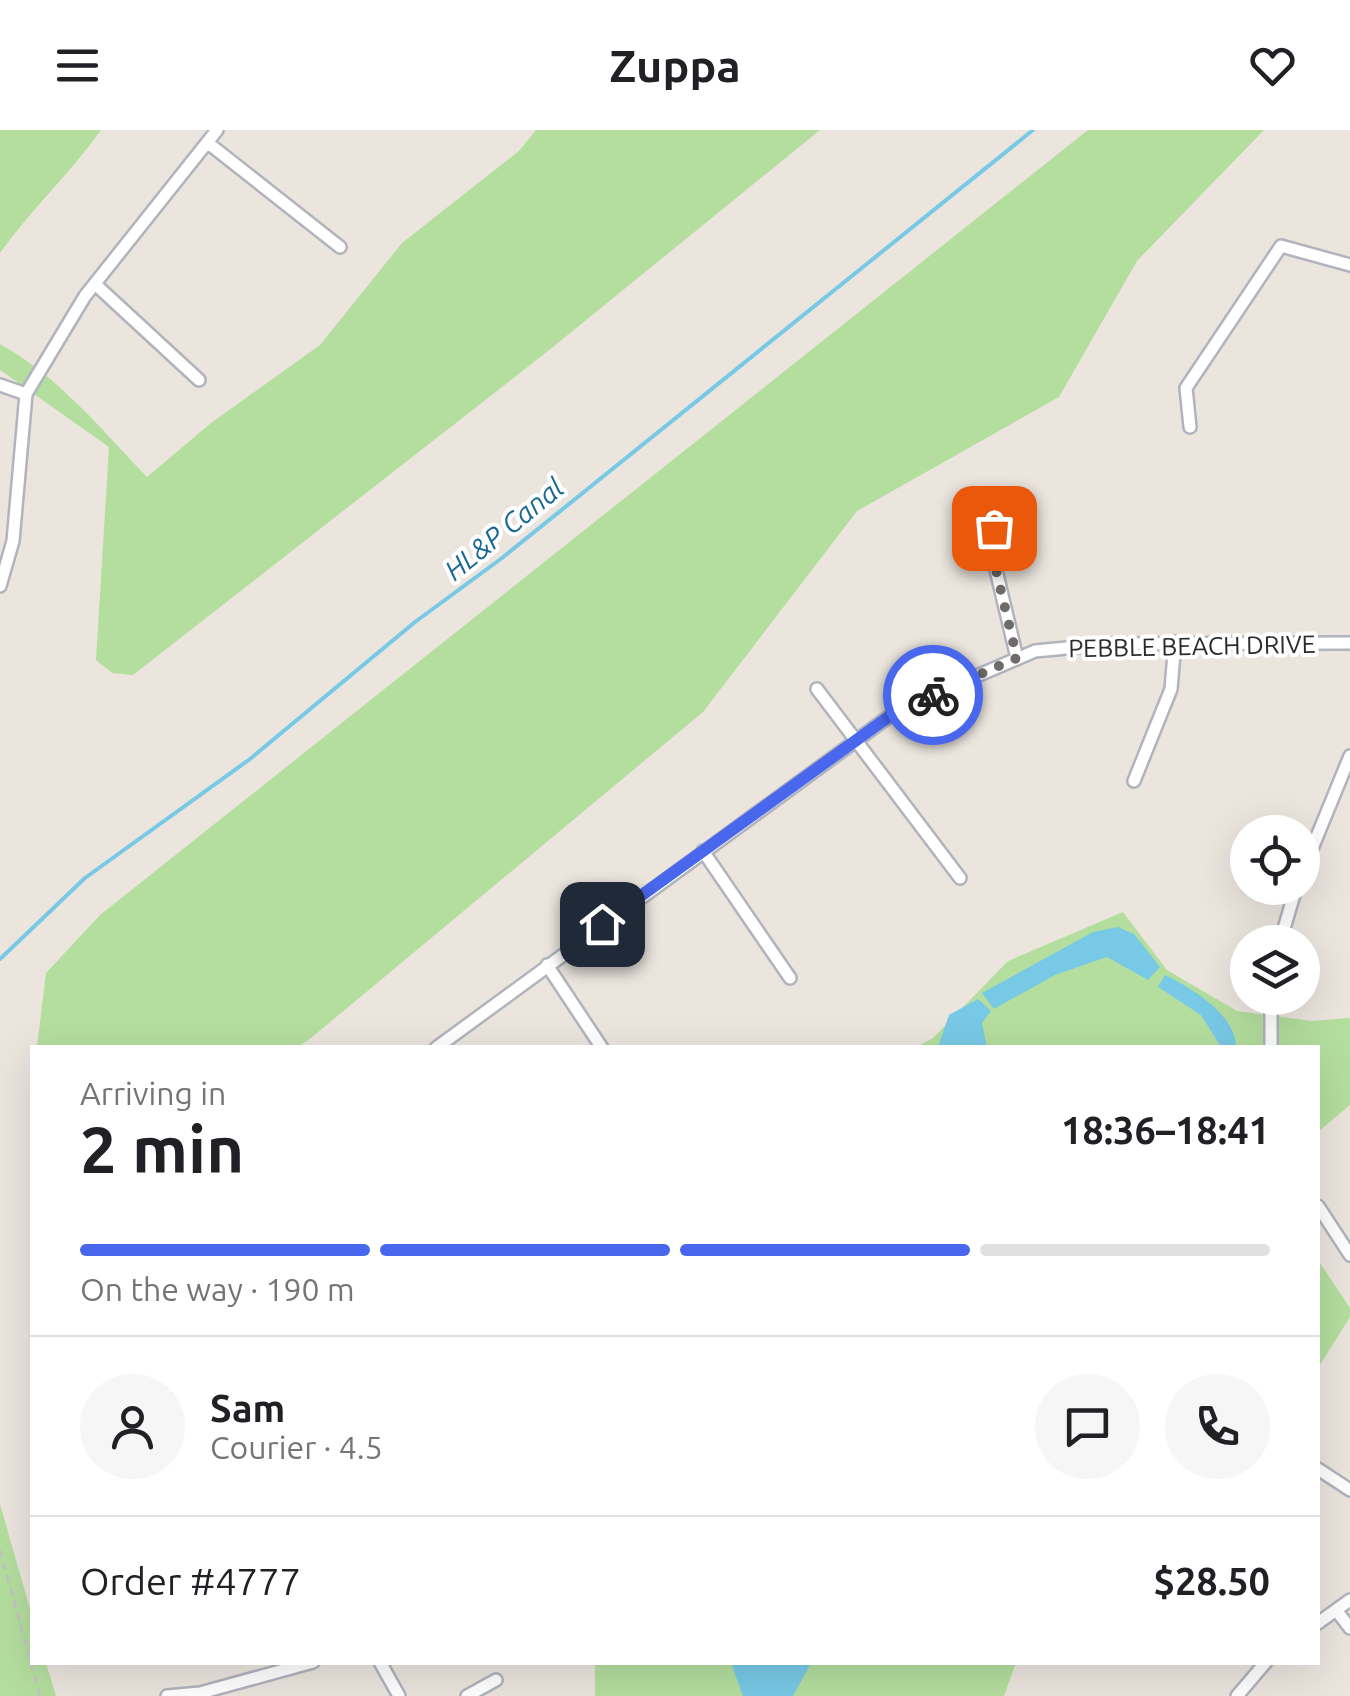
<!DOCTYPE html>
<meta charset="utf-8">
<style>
:root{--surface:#fff;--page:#f6f6f6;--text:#202124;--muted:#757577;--line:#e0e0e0;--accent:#4967ed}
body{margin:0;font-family:Ubuntu,sans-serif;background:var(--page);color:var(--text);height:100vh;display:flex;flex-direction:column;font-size:38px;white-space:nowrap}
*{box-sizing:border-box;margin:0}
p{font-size:32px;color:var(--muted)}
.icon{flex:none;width:55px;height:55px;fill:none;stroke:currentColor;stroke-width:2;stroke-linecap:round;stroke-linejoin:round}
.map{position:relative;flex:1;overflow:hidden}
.side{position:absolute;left:30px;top:915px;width:1290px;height:620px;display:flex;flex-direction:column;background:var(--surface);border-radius:0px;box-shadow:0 10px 40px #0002}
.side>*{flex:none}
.controls{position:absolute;left:1230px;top:685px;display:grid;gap:20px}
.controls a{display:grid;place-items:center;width:90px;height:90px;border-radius:50%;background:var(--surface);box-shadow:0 10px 40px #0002;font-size:50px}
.pin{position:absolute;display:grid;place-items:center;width:85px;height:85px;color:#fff;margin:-42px;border-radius:20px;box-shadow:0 5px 15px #0006}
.courier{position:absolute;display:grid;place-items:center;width:100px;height:100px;margin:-50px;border:8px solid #4967ed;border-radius:50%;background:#fff;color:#222;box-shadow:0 2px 12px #0007}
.overview em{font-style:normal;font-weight:600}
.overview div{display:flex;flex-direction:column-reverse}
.overview{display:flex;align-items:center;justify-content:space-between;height:170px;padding:0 50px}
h1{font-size:65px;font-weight:600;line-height:75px}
.bar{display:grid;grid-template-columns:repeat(4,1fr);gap:15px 10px;align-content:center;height:120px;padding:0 50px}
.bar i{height:12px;border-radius:8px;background:var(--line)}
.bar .on{background:var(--accent)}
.bar p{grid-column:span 4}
.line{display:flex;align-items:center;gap:25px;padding:0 50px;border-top:2px solid var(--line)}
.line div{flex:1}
.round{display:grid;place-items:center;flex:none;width:105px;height:105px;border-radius:52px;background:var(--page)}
header{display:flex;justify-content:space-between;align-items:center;height:130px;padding:0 50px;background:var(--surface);font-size:45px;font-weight:600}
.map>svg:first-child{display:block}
.green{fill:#b4de9e}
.water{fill:#78c9e6}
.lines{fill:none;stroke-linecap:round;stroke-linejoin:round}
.stream{stroke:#78c9e6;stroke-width:4}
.street-casing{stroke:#b1b4bd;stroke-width:16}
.path{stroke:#c3c3c3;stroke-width:2.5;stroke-dasharray:8 5;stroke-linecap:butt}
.street{stroke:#fff;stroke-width:11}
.done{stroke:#6e6b69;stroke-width:10;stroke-dasharray:0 18}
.route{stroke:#4967ed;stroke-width:12}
.labels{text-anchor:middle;stroke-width:8;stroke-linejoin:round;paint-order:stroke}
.street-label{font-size:25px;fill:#2a2a2a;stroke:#fff}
.water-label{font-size:28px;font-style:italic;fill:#176892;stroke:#fff}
</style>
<header><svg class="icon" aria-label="menu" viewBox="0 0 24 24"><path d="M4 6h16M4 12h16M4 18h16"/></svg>Zuppa<svg class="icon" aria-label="heart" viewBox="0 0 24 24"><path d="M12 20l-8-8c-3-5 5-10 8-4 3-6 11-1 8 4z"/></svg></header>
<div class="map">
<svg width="1350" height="1566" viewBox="0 0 1350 1566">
<rect width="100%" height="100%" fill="#ebe5de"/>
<path class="green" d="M0 0H101C70 44 31 79 0 123Z
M536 0H820L548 221 133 545 112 543 96 530 109 317 0 240V214C58 246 101 299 147 347L211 293 320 215 402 113 519 21Z
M1088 0H1264L1137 131 1059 267 857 381 703 582 311 908 296 918 37 917 46 843 100 785Z
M1123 782 1167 840 1237 881 1312 891 1350 888V975L1318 1002V918H915L933 908 1008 831Z
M1318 1130 1350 1178V1187L1318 1238Z
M0 1374 32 1486V1532L46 1533 56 1566H0Z
M595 1533H1016L1004 1566H595Z"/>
<path class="water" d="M1118 797 1134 804 1160 837 1148 850 1107 827 1055 845 994 879 982 863 1093 802Z
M1165 845C1192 858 1236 885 1236 917H1221L1201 885 1158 857Z
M978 869 991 881 982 893 987 917H938L949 885Z
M731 1533H811L793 1566H743Z"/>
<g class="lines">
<path class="stream" d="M0 829 85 748 250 629 415 492 502 428 1033 0"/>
<defs>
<path id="street" d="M208 13 340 117
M95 154 199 250
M0 255 26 264
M1190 297 1186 258 1281 116 1350 135
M994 398 990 415 1017 528
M0 456 13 411 26 264 85 166 217 0
M817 559 960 748
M1134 651 1171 559 1175 512
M703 721 790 848
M1302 743 1350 626
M1280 812 1296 758
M547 835 602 918
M436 918 898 580 1035 521 1109 514 1350 513
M1271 918V868
M1318 1076 1350 1125
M1318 1339 1350 1360
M1336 1480 1350 1498
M1318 1493 1350 1470
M380 1532 399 1566
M167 1566 200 1563 313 1532
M467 1566 496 1550
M1237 1566 1266 1532"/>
</defs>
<use href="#street" class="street-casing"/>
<path class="path" d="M0 1420 40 1566"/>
<use href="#street" class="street"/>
</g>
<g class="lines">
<path class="done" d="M933 565 1017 528 990 415 994 398"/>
<path class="route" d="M602 794 898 580 933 565"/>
</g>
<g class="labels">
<g class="street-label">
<text transform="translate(1192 516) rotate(-1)" y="9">PEBBLE BEACH DRIVE</text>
</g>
<g class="water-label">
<text transform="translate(504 399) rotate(-39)" y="10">HL&amp;P Canal</text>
</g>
</g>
</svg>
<div class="controls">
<a><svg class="icon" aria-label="locate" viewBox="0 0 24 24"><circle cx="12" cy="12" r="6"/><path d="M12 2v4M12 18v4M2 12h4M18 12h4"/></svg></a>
<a><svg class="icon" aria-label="layers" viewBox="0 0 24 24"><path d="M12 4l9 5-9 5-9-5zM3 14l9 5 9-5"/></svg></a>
</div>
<div class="pin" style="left:994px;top:398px;background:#ea580c"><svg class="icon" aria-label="bag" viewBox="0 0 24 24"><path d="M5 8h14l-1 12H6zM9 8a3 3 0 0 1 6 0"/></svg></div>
<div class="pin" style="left:602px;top:794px;background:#1f2937"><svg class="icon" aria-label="home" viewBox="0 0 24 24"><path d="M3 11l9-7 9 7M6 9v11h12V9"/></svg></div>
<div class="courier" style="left:933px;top:565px"><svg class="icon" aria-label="bike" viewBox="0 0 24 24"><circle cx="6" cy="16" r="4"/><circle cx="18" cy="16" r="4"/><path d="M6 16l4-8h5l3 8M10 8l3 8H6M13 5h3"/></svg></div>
<section class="side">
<div class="overview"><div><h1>2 min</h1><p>Arriving in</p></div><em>18:36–18:41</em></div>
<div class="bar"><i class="on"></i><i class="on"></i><i class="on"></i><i></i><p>On the way · 190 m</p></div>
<div class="line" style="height:180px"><a class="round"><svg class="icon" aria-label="person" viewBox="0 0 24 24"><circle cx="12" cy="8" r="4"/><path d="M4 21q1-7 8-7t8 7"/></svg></a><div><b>Sam</b><p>Courier · 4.5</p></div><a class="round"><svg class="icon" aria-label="chat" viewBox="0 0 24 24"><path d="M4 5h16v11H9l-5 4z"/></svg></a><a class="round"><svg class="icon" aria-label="phone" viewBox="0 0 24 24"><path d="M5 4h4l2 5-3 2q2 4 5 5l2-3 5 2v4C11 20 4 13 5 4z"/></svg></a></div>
<div class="line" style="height:130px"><div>Order #4777</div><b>$28.50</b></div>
</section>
</div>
